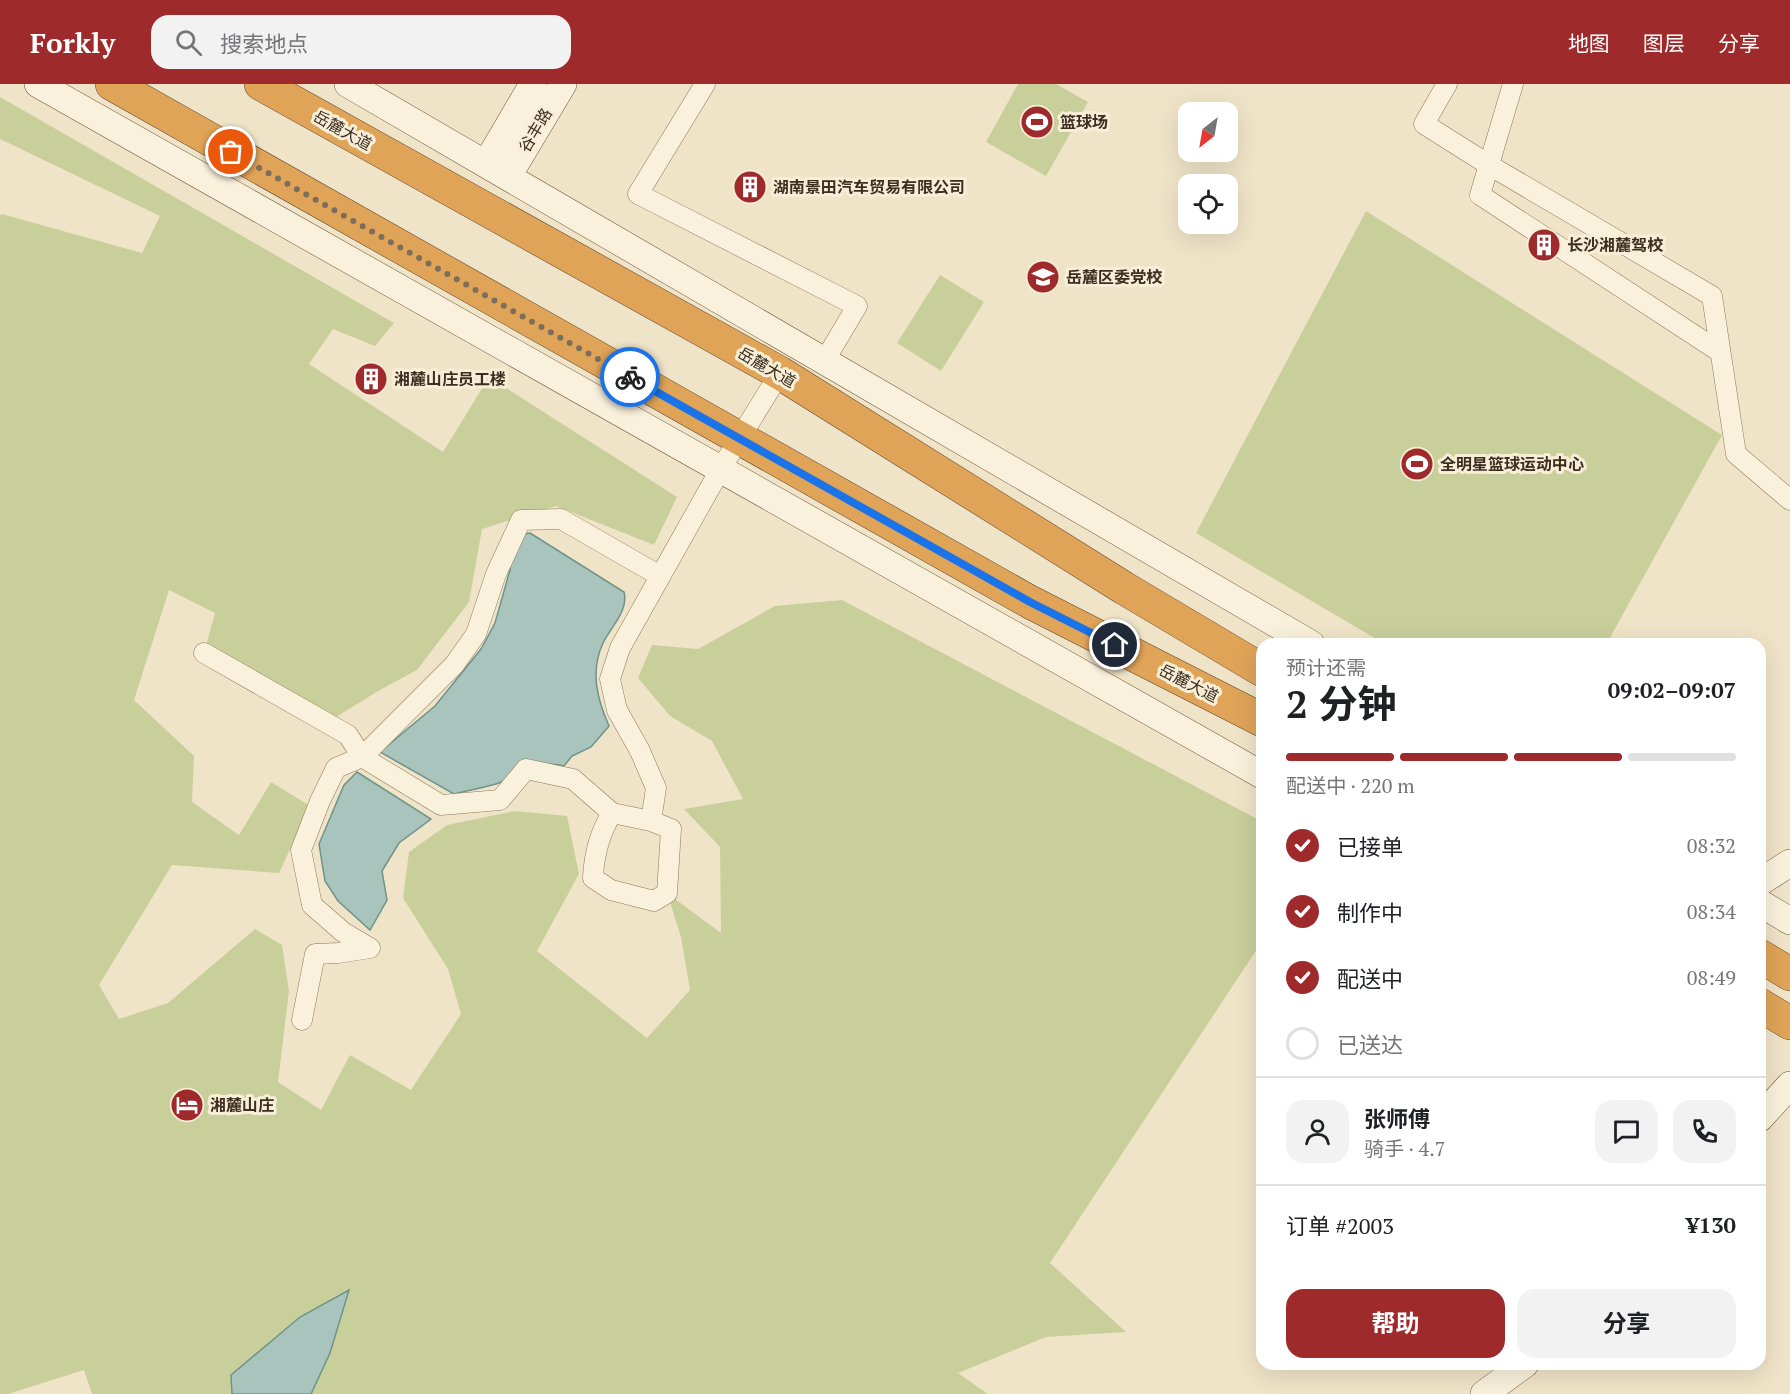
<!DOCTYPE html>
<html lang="zh">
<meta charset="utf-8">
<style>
:root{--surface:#fff;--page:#f2f2f2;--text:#202124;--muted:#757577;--line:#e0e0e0;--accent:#9e2a2b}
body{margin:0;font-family:"PT Serif","Noto Sans SC",serif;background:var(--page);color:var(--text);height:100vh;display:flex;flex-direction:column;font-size:22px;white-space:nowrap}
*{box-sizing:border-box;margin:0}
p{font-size:20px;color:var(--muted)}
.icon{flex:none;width:33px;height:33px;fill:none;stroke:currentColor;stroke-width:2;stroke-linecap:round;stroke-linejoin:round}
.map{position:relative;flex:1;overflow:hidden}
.drawer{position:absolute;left:1256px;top:554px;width:510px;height:732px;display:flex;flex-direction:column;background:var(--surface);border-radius:18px;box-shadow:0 6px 24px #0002}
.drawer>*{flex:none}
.needle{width:39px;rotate:211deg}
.tools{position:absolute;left:1178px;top:18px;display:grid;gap:12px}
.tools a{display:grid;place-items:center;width:60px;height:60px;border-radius:12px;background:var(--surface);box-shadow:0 6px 24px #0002;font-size:30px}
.pin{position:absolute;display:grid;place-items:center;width:51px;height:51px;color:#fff;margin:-26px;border:3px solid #fff;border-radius:50%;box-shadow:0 2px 6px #0007}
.courier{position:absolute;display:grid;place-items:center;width:60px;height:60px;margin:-30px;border:4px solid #1a73e8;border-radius:50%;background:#fff;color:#222;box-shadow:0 2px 8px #0007}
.overview em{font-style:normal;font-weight:700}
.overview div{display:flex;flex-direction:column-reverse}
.overview{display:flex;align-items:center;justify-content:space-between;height:102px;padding:0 30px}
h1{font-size:39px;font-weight:700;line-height:45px}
.bar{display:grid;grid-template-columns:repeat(4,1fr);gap:9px 6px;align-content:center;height:72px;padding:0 30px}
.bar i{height:8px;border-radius:4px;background:var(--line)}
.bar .selected{background:var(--accent)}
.bar p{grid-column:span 4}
.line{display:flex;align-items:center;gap:15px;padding:0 30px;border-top:2px solid var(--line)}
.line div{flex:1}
.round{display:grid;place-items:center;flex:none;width:63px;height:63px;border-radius:18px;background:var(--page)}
ol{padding:0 30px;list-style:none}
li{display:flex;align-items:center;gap:18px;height:66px}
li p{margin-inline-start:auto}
li .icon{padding:6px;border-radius:50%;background:var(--accent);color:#fff;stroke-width:4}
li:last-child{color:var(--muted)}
li i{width:33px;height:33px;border:3px solid var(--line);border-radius:50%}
.action{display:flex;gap:12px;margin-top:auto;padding:12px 30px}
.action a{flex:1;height:69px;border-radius:18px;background:var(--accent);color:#fff;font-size:24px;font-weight:700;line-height:69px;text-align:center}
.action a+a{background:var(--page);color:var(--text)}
header{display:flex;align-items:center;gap:36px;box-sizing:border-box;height:84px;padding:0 30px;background:var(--accent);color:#fff}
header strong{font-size:28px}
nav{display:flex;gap:33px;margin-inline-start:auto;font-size:21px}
.search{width:420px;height:54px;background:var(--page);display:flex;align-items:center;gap:15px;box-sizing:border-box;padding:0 21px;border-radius:18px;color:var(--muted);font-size:22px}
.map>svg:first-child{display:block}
.green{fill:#c9cf9b}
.water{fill:#a9c4bc;stroke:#6f938a;stroke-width:1.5}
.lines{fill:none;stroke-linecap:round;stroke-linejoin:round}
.street-casing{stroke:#8d765c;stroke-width:21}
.secondary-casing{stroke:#6f573f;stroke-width:28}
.highway-casing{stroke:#5b4430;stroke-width:34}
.street{stroke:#faf1dc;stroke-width:20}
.secondary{stroke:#faf1dc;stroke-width:27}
.highway{stroke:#e0a458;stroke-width:33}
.done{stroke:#7c6e5b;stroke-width:6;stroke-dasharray:0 10.8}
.route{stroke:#1a73e8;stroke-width:8}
.labels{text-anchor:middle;stroke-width:6;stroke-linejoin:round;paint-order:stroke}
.poi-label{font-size:16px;font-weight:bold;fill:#3d2e20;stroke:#f7eed8;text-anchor:start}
.street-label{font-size:16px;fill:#3d2e20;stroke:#f7eed8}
</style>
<header>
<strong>Forkly</strong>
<div class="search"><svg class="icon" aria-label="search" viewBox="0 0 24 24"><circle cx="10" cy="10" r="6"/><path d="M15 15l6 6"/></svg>搜索地点</div>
<nav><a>地图</a><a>图层</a><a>分享</a></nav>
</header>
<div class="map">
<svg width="1790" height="1310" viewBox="0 0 1790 1310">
<rect width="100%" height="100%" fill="#f0e4c8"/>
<path class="green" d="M1018 0H1056L1088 18 1046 92 986 58Z
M0 13 394 239 375 262 333 245 309 280 443 368 489 293 677 413 654 461 556 422 482 445 469 518 417 586 378 607 333 635 204 569 215 529 169 506 134 616 194 672 192 718 239 751 271 698 310 722 279 789 172 781 99 901 119 935 168 919 255 845 282 861 289 907 278 998 321 1026 350 971 411 1006 461 930 448 885 403 814 409 768 447 741 515 727 567 732 579 790 537 867 647 954 690 906 681 853 667 809 721 849 720 763 684 725 743 715 712 657 670 632 638 594 652 561 698 565 775 522 842 516 1261 737V859L1050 1179 1126 1248 1046 1253 958 1289 988 1310H92L84 1286 8 1310H0V131L2 130 142 169 160 132 0 55Z
M1366 127 1722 351 1607 559H1383L1196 449Z
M940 191 984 218 941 287 897 259Z"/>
<path class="water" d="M530 449 624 508C629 526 611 543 603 559 590 587 597 615 609 642L591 663 572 672 564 682C537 675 520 691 496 700 483 704 468 706 454 710L380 668 435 622 481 565 495 539 510 486 514 454 519 451Z
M357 688 431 735 399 759 382 787 387 816 370 846 338 817 325 797 319 760 344 701Z
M349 1206 330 1269 311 1310H232L231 1291 300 1233Z"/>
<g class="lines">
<defs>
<path id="street" d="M705 0 638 110 857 222 825 276
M1447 0 1424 40 1489 81 1712 212 1736 370 1790 416
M1513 0 1480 111 1720 268
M204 569 348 651 362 673 454 581 476 550 496 490 521 436 561 435 660 492
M651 737 612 729C599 750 594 770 593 794L611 806 654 817 667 809 671 745 651 737 656 704 640 667 617 626 610 595 620 564 720 386 780 289
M302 936 315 870 338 869 370 864 343 848 312 821 301 766 320 717 336 684 362 673 441 721 500 716 526 685 573 695 612 729"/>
<path id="secondary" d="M38 0 1262 691
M348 0 1311 560
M486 80 533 0
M508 92 563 0
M1760 798 1790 779
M1760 819 1790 837
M1760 1034 1790 1001
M1484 1310 1525 1280"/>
<path id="highway" d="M112 0 1030 518 1262 636
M261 0 780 289 1124 504 1262 586
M1760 872 1790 890
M1760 921 1790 939"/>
</defs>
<use href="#street" class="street-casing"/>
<use href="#secondary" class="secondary-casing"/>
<use href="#highway" class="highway-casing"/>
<use href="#street" class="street"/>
<use href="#secondary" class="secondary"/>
<use href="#highway" class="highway"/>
</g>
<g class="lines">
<path class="done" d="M231 68 630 293"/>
<path class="route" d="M630 293 1030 518 1115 561"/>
</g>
<defs>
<symbol id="stadium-disc" viewBox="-11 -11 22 22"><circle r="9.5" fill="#9e2a2b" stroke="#f7eed8"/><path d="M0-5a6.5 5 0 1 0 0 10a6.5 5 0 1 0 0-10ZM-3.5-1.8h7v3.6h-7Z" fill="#fff"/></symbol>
<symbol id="building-disc" viewBox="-11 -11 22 22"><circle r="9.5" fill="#9e2a2b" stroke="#f7eed8"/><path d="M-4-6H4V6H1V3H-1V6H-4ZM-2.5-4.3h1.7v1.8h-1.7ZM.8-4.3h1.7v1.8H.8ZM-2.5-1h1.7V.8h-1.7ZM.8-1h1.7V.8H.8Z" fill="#fff"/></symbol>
<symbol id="school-disc" viewBox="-11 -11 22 22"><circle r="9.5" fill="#9e2a2b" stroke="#f7eed8"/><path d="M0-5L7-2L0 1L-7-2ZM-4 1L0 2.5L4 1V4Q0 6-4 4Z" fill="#fff"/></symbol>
<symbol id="hotel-disc" viewBox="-11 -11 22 22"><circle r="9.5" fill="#9e2a2b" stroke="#f7eed8"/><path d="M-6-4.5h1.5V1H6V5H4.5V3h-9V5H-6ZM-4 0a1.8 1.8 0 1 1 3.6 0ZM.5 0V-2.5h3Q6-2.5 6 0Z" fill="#fff"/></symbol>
</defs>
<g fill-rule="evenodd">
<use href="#stadium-disc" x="1018" y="19" width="38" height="38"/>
<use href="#building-disc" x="731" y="84" width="38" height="38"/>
<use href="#building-disc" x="1525" y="142" width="38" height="38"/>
<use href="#school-disc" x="1024" y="174" width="38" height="38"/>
<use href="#building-disc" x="352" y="276" width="38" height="38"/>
<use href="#stadium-disc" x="1398" y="361" width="38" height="38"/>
<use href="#hotel-disc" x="168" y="1002" width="38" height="38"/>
</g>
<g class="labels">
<g class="poi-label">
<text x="1060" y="44">篮球场</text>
<text x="773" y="109">湖南景田汽车贸易有限公司</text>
<text x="1567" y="167">长沙湘麓驾校</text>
<text x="1066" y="199">岳麓区委党校</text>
<text x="394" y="301">湘麓山庄员工楼</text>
<text x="1440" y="386">全明星篮球运动中心</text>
<text x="210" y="1027">湘麓山庄</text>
</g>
<g class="street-label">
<text transform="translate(343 46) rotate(29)" y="6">岳麓大道</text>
<text transform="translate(535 46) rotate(-59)" y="6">谷丰路</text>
<text transform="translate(767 283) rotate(30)" y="6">岳麓大道</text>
<text transform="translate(1189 599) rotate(27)" y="6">岳麓大道</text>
</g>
</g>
</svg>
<div class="tools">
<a><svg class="needle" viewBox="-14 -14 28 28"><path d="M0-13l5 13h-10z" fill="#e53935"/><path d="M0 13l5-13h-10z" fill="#757577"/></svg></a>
<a><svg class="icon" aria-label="locate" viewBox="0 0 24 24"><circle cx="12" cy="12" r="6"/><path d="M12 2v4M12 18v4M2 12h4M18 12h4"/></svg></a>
</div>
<div class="pin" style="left:231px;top:68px;background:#ea580c"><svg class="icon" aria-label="bag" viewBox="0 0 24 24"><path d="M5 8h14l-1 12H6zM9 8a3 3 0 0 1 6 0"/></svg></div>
<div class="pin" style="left:1115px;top:561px;background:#1f2937"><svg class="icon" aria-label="home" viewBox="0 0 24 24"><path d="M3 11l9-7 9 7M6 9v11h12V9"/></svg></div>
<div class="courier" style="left:630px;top:293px"><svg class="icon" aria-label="bike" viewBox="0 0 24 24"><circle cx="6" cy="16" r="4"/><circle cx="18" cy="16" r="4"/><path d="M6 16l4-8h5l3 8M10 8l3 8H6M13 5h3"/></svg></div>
<section class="drawer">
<div class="overview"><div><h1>2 分钟</h1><p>预计还需</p></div><em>09:02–09:07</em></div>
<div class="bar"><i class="selected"></i><i class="selected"></i><i class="selected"></i><i></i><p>配送中 · 220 m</p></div>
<ol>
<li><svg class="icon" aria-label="check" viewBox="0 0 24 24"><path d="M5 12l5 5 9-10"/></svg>已接单<p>08:32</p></li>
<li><svg class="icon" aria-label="check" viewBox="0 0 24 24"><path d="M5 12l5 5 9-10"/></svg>制作中<p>08:34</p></li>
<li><svg class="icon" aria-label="check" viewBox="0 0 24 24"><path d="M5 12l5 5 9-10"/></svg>配送中<p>08:49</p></li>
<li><i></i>已送达</li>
</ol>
<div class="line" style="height:108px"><a class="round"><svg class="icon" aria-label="person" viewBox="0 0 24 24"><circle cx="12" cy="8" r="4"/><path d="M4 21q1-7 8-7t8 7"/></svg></a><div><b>张师傅</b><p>骑手 · 4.7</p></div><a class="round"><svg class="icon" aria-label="chat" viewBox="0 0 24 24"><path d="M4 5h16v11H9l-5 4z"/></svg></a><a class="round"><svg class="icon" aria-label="phone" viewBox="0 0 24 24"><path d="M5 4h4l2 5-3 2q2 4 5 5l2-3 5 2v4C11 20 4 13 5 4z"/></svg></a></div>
<div class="line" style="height:78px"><div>订单 #2003</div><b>¥130</b></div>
<div class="action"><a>帮助</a><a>分享</a></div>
</section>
</div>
